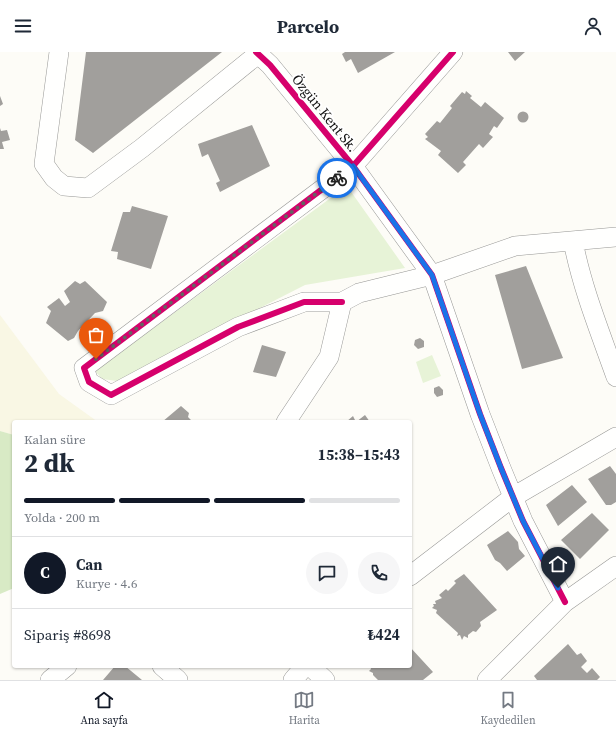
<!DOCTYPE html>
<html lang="tr">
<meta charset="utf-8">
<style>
:root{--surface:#fff;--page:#f6f6f7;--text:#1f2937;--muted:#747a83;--line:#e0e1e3;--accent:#111827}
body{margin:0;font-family:"Source Serif 4",serif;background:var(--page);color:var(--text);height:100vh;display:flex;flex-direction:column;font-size:15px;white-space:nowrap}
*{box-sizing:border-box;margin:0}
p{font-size:13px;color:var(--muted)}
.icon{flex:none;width:22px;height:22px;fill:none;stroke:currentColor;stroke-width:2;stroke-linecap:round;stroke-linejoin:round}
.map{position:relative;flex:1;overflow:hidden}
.panel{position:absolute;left:12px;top:368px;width:400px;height:248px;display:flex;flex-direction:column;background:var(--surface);border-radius:4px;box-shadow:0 1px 3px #0004}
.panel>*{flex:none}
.pin{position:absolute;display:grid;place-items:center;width:34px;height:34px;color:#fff;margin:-41px -17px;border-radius:50% 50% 50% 0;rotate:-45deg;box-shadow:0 0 4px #0007}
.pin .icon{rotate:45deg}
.courier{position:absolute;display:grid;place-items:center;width:40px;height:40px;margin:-20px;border:3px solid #1a73e8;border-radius:50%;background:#fff;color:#222;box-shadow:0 1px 5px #0007}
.overview em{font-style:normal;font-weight:700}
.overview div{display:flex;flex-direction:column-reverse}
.overview{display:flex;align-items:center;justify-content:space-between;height:68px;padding:0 12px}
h1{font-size:26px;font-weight:700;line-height:30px}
.bar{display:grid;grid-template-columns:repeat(4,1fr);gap:6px 4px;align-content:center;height:48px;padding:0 12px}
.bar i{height:5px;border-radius:3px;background:var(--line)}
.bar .active{background:var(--accent)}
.bar p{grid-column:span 4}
.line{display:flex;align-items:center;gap:10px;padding:0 12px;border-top:1px solid var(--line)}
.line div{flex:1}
.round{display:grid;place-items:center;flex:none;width:42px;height:42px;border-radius:21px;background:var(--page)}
header{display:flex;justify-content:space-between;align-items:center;height:52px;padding:0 12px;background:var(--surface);font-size:18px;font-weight:700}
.tabs{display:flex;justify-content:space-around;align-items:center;height:56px;border-top:1px solid var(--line);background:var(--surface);font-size:11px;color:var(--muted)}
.tabs a{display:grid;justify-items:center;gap:2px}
.tabs .active{color:var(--accent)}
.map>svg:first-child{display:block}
.farmland{fill:#f9f7e4}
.green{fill:#e7f3d7}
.forest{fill:#d8eac5}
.building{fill:#a19f9c}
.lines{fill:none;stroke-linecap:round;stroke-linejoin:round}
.minor-casing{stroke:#979795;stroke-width:20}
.minor{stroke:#fffffe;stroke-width:19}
.cycleway-casing{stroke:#fff;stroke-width:8}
.cycleway{stroke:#d6006c;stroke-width:6}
.done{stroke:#646362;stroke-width:4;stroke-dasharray:0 7.2}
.route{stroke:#1a73e8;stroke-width:5}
.labels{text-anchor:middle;stroke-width:4;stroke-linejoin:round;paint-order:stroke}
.street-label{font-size:14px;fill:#111;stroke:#fff}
</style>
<header><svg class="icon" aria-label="menu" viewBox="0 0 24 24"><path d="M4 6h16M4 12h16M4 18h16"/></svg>Parcelo<svg class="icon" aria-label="person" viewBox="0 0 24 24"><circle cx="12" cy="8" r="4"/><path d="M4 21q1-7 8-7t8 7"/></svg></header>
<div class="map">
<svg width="616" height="628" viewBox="0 0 616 628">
<rect width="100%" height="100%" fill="#fdfcf7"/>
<path class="farmland" d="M0 263 59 342 98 370H14V383L0 379Z"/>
<path class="green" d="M347 134 405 216 305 233 117 329 102 327 95 319Z
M432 303 441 324 423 331 416 310Z"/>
<path class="forest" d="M0 379 14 383V536L0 542Z"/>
<path class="building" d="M86 0H222L93 101 75 88Z
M345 0H395L358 21 351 7 346 10 342 2Z
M508 0H525L515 9Z
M466 39 472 44 470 46 481 55 485 50 504 66 497 76 494 74 489 82 493 85 483 96 479 92 463 110 466 113 458 121 438 103 441 99 425 87 428 85 425 82 437 69 440 71 452 56 450 54 462 40 465 42Z
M0 44 3 52 0 54Z
M517.5 65a5.5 5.5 0 1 1 11 0a5.5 5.5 0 1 1-11 0Z
M252 73 270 114 220 140 216 131 220 129 208 102 202 105 198 92Z
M0 76 1 79 7 78 10 88 2 90 4 97H0Z
M132 154 168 164 151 217 117 207 118 200 111 199 123 160H130Z
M526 214 563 306 522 317 495 223Z
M75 229 80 232 85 229 107 250 103 259 95 261 78 279 74 286 68 289 46 271 51 259 47 255 59 246 65 254 70 250 64 239Z
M420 286 424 289V295L418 297 414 293 415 288Z
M262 293 286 300 276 325 253 320Z
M439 334 443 338V343L437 345 434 341V336Z
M181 354 189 361 188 365 193 370H162Z
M365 363 370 370H346L353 364 356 370Z
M610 414 616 422V450L611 453H606L588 427Z
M572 433 587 450 558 474 546 453Z
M592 461 609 478 580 507 561 488Z
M508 479 518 490 519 497 525 504 507 519 500 511 495 508 487 493Z
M464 522 497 558 480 570 481 574 476 580 473 579 468 583V586L464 584 462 588 460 583 457 584 458 581 436 561 437 558 432 556 434 554 433 552H436L435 549 442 546 439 543 446 537 448 539 456 531 454 529Z
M568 592 577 603 581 601 587 609 581 615 587 621 592 616 600 625 597 628H537L534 624Z
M410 595 433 620 423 628H378L373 623V621L369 619 371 617 370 614H410Z
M115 614H125L142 628H103Z"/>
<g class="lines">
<defs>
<path id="minor" d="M59 0 44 112 54 126 64 134 88 136 142 96 258 2
M256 0 270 13 353 114 432 223 480 362 501 416 523 469 565 550
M573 189C582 236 600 280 616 325
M342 250H304L238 275 111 343 89 330 84 316 353 114 453 0
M286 370 329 305 342 250 359 241 432 223 515 194 616 185
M410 524 513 445 616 385
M162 614 178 628
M310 614 325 628
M50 628 67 614
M293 628 305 614
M487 628 565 550 616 514"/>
</defs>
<use href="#minor" class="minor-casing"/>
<use href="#minor" class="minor"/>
<defs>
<path id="cycleway" d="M256 0 270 13 353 114 432 223 480 362 501 416 523 469 565 550
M342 250H304L238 275 111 343 89 330 84 316 353 114 453 0"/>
</defs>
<use href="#cycleway" class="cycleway-casing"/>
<use href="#cycleway" class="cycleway"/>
</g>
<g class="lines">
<path class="done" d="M96 307 337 126"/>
<path class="route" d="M337 126 353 114 432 223 480 362 501 416 523 469 558 536"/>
</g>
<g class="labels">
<g class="street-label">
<text transform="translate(325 61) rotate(51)" y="5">Özgün Kent Sk.</text>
</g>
</g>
</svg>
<div class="pin" style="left:96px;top:307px;background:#ea580c"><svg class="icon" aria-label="bag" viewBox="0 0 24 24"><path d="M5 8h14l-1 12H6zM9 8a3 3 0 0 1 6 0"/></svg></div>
<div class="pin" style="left:558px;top:536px;background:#1f2937"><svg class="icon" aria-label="home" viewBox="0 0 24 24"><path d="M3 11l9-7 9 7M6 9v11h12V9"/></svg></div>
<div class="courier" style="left:337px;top:126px"><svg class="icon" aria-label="bike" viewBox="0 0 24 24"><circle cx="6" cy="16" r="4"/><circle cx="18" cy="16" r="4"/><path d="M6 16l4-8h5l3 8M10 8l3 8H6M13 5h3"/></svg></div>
<section class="panel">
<div class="overview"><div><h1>2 dk</h1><p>Kalan süre</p></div><em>15:38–15:43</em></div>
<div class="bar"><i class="active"></i><i class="active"></i><i class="active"></i><i></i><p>Yolda · 200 m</p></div>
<div class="line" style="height:72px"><b class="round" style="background:var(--accent);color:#fff">C</b><div><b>Can</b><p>Kurye · 4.6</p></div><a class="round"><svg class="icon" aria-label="chat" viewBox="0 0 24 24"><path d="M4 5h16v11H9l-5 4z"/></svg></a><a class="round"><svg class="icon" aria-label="phone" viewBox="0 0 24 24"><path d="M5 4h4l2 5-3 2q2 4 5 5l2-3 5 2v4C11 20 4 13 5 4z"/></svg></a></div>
<div class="line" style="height:52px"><div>Sipariş #8698</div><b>₺424</b></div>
</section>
</div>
<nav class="tabs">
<a class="active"><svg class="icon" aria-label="home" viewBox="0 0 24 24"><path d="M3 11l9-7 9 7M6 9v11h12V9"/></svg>Ana sayfa</a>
<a><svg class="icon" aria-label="map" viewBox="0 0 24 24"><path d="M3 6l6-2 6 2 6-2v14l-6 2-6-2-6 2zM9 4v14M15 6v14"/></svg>Harita</a>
<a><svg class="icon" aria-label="saved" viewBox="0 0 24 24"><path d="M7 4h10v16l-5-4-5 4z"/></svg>Kaydedilen</a>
</nav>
